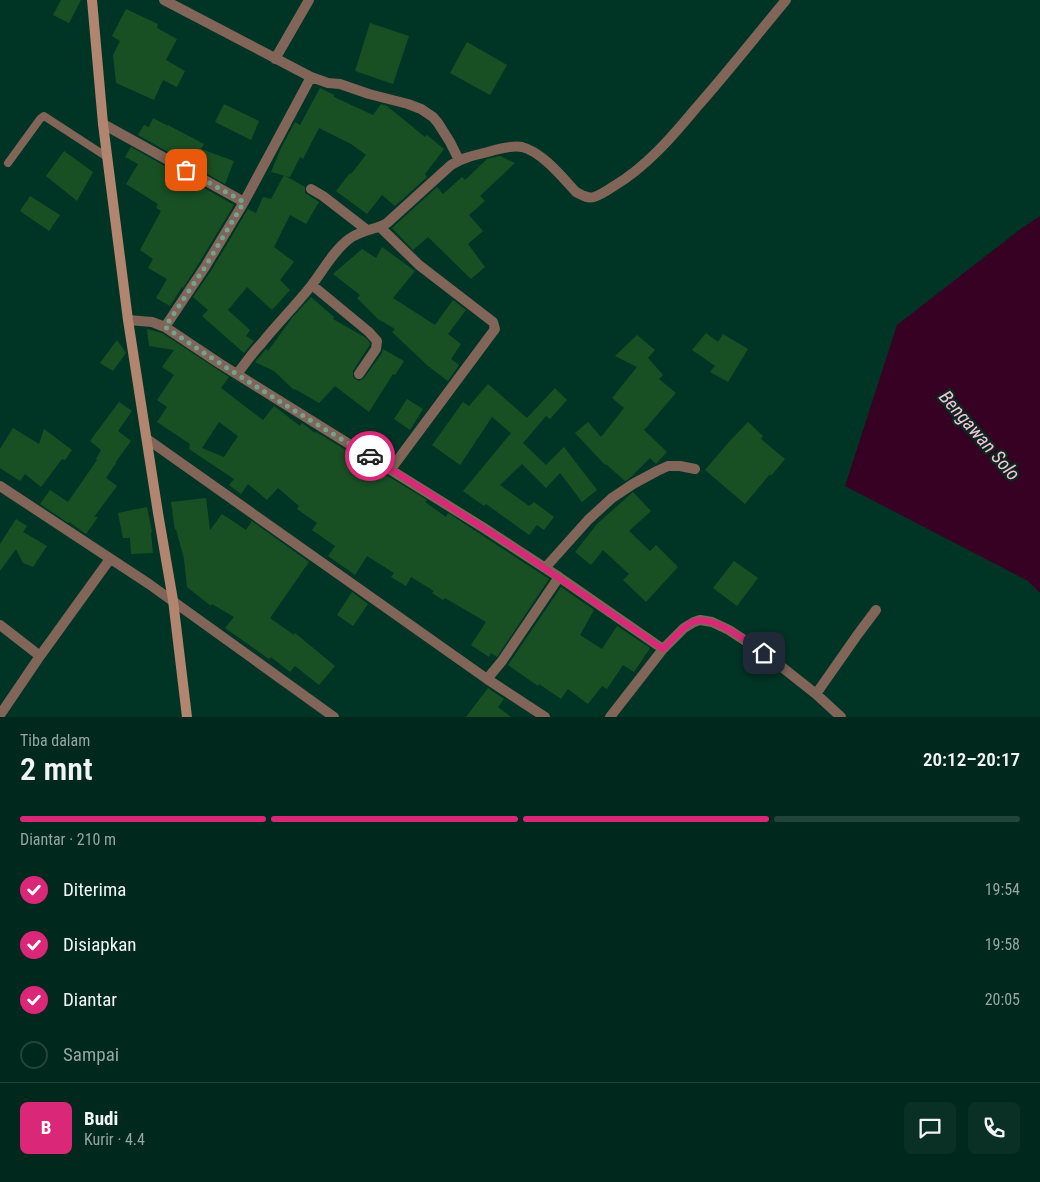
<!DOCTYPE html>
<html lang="id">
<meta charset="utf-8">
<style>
:root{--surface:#00281c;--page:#0a3025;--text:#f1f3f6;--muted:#95a6a3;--line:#22443b;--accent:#db2777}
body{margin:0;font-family:"Roboto Condensed",sans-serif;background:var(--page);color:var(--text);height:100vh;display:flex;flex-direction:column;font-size:19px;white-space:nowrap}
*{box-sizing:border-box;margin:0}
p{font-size:16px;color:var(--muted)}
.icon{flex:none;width:28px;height:28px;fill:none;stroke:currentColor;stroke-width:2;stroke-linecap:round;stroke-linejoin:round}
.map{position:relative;height:717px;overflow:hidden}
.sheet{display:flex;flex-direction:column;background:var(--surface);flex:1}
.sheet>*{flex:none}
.pin{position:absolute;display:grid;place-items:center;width:42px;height:42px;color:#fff;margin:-21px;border-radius:10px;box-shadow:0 2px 8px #0006}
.courier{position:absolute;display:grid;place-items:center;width:50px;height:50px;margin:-25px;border:4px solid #db2777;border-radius:50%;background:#fff;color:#222;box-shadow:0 1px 6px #0007}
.head em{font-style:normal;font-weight:600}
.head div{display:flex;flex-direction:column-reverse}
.head{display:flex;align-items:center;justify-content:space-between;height:85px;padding:0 20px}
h1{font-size:32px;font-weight:600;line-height:38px}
.bar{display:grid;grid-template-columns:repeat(4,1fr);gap:8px 5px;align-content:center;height:60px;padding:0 20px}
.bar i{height:6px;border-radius:4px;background:var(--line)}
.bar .current{background:var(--accent)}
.bar p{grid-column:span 4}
.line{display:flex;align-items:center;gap:12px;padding:0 20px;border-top:1px solid var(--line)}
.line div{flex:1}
.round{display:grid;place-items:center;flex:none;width:52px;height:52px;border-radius:8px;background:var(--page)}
ol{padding:0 20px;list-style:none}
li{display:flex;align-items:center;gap:15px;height:55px}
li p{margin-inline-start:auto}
li .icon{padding:5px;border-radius:50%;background:var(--accent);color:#fff;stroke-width:4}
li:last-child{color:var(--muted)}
li i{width:28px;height:28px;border:2px solid var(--line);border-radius:50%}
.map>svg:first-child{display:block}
.water{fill:#370123}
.building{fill:#185024;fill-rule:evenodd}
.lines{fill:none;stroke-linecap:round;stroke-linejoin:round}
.lane{stroke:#816558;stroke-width:8}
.street{stroke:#816558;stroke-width:10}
.secondary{stroke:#b1856f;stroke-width:10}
.done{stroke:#74a291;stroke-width:5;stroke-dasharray:0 9}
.route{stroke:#db2777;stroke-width:6}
.labels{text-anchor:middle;stroke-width:5;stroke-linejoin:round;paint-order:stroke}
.water-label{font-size:19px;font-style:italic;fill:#fac1dd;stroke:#0b281e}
</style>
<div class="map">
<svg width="1040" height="717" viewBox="0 0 1040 717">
<rect width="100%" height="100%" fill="#003526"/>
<path class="water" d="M1040 216V593L1028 581 845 486 897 325 1018 231Z"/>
<path class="building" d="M61 0H81L69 23 53 15Z
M126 9 158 24 157 28 177 39 166 60 185 71 177 87 163 80 154 100 116 83 113 55 120 41 112 36Z
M370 23 409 36 393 84 355 71Z
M467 42 507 65 490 95 450 73Z
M320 88 334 95V97L373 115 381 104 387 106 425 137 427 135 444 149 425 174 427 177 395 206 382 195 367 214 336 191 350 173 351 174 366 155 351 144 319 128 303 159 300 157 290 177 271 172 281 148 295 122 300 125Z
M224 104 259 121 251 140 215 122Z
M153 118 168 126V125L204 144 201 149 234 161 225 184 138 135 144 125 149 127Z
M131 147 234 205 199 263 183 288 182 287 170 306 156 298 167 279 148 268 153 259 140 250 161 211 156 208 158 204 126 184 138 164 125 157Z
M64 151 93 172 77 201 46 176Z
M500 156 515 163 480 196 485 201 469 215 483 231 468 244 485 267 471 279 428 237 413 250 392 228 437 187 443 194 462 177 465 180 487 159Z
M284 175 305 187V193L319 202 306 224 290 215 274 247 294 262 280 280 290 290 272 310 247 287 228 310 250 330 246 336 254 341 244 353 202 316 208 310 193 297 211 271 248 209 256 213 263 197 271 199Z
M30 196 60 215 49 231 20 211Z
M382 247 415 271 393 298 435 325 453 300 466 310 448 334 461 344 451 359 459 365 448 381 428 366 392 332 395 329 378 319 357 298 360 295 333 274 362 249 376 258Z
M311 297 334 317 333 319 366 338 370 343 369 346 353 371V377L355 379 359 381 364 378 382 353 383 349 404 361 395 375 393 374 369 412 335 386 319 403 295 389 294 390 274 371 255 362 266 349 268 351 292 318Z
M147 329 162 333 229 377 221 388 263 420 274 406 300 426 302 423 315 433 316 432 359 458 385 476 386 475 427 500 425 502 446 517 448 513 549 579 497 657 491 653 489 657 471 645 486 622 445 598 443 600 432 593 434 591 411 577 406 586 391 577 394 573 367 556 355 575 328 556 335 546 312 530 317 523 297 509 299 506 278 488 267 500 248 484 241 494 229 485 234 479 189 449 190 444 157 422 167 407 157 400 174 375 162 367 174 350 149 346ZM219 422 238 436 224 457 202 448Z
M706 333 718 342 723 334 748 349 728 382 710 372 715 366 692 350Z
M637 335 655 350 648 358 663 375 659 379 676 393 644 430 667 452 656 464 650 458 630 478 625 481 606 464 605 465 575 433 588 422 601 437 624 408 612 398 637 367 615 356Z
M117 340 126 353 113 371 100 363Z
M488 384 527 418 555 388 567 400 550 419 546 416 523 443 546 465 564 447 597 490 582 502 560 473 546 488 522 464 500 485 529 506 534 502 554 517 544 530 537 525 529 535 486 504 484 506 463 491 511 433 492 417 460 465 432 445 463 402 469 406Z
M407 399 423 409 410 430 394 419Z
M119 402 132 411 118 431 131 441 115 463H116L106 478 117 486 94 517H98L86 534 69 522 68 523 40 504 50 490 68 502 97 460 96 459 101 450 90 441Z
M748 422 763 436 761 439 785 459 771 476 770 474 745 504 705 470 728 443Z
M13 428 39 444 44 429 72 450 65 460 62 459 41 487 25 474 20 481 0 468V449Z
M633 492 651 511 629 531 650 551 656 545 678 567 646 602 623 580 629 574 603 550 591 565 575 552 597 524Z
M206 498 210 530 222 514 246 530 252 521 309 562 270 618 294 635 295 633 335 666 319 685 295 666 290 672 271 657 269 659 225 628 234 617 212 604 211 606 187 587 184 559 176 529 175 530 171 502Z
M147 507 152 532 151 533 153 553 131 554 130 538H123L118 513Z
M16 519 27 526 23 532 47 546 33 567 23 563 16 549 0 571V544Z
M734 561 758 578 737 606 713 588Z
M561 587 594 610 580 635 602 649 617 626 650 648 634 672 623 665 607 689 602 686 588 704 568 689 561 699 539 684 538 686 508 665Z
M352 592 368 604 353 626 337 615Z
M488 688 504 699 498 707 511 717H466Z"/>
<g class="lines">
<path class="lane" d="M8 163 40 119 44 116 107 157"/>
<path class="street" d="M164 0 311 77 328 83 340 84 369 94 408 104 421 109 433 117 438 123 450 142 459 160
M275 59 309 0
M103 124 244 202
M311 189 323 196 367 230
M380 227 419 265 493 322 495 329 391 469
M312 285 369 332 377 341 376 349 359 374
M128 320 152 322 165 327 219 363 484 528 559 577 663 649
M165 327 205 267 244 202 311 77
M237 374C245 364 252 353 261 344 277 324 295 306 311 286 323 271 333 251 349 239 361 230 375 230 387 223L451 165C462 158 475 155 488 152 498 149 512 145 522 147 542 152 562 177 576 192 582 195 587 199 594 197 601 195 608 190 614 186 646 167 672 137 696 108 727 73 756 36 786 0
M147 439 487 679 545 717
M0 486 149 584 334 717
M545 568 588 520 612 498 633 484 657 471 668 466H680L695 469
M0 625 40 656
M487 679 502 661 559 577
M816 694 858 634 876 610
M0 715 40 656 110 559
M610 717 663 649 684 628 694 622 700 620 712 622 729 630 764 653 816 694 841 717"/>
<path class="secondary" d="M92 0 103 124 128 320 158 513 173 600 187 717"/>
</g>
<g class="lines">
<path class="done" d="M186 170 244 202 205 267 165 327C232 372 300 415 370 456"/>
<path class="route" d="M370 456 515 548 663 649C673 640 682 626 695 621 714 615 749 643 764 653"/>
</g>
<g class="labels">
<g class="water-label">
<text transform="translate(980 435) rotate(49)" y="7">Bengawan Solo</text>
</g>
</g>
</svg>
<div class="pin" style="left:186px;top:170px;background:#ea580c"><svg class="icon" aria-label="bag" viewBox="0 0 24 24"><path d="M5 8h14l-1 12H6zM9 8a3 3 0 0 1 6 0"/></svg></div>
<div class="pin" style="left:764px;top:653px;background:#1f2937"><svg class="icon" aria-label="home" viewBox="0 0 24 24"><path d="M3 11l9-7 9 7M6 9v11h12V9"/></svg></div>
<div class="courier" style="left:370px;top:456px"><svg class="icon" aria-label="car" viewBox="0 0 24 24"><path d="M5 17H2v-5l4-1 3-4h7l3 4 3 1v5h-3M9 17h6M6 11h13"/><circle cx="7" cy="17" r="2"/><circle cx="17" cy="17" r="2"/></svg></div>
</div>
<section class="sheet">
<div class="head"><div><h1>2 mnt</h1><p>Tiba dalam</p></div><em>20:12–20:17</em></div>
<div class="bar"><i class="current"></i><i class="current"></i><i class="current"></i><i></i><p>Diantar · 210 m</p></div>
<ol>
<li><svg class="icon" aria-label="check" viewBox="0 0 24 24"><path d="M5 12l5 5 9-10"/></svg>Diterima<p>19:54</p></li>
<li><svg class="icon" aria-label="check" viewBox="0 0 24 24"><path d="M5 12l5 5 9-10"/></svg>Disiapkan<p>19:58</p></li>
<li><svg class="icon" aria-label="check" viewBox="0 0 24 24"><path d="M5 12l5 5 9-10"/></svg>Diantar<p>20:05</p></li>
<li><i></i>Sampai</li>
</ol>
<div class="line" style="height:90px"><b class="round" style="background:var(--accent);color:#fff">B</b><div><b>Budi</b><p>Kurir · 4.4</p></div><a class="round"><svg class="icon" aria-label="chat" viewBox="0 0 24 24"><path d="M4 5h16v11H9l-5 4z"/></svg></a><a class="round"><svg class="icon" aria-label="phone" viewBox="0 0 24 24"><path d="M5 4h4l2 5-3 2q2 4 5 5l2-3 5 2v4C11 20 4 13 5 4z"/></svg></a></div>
</section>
